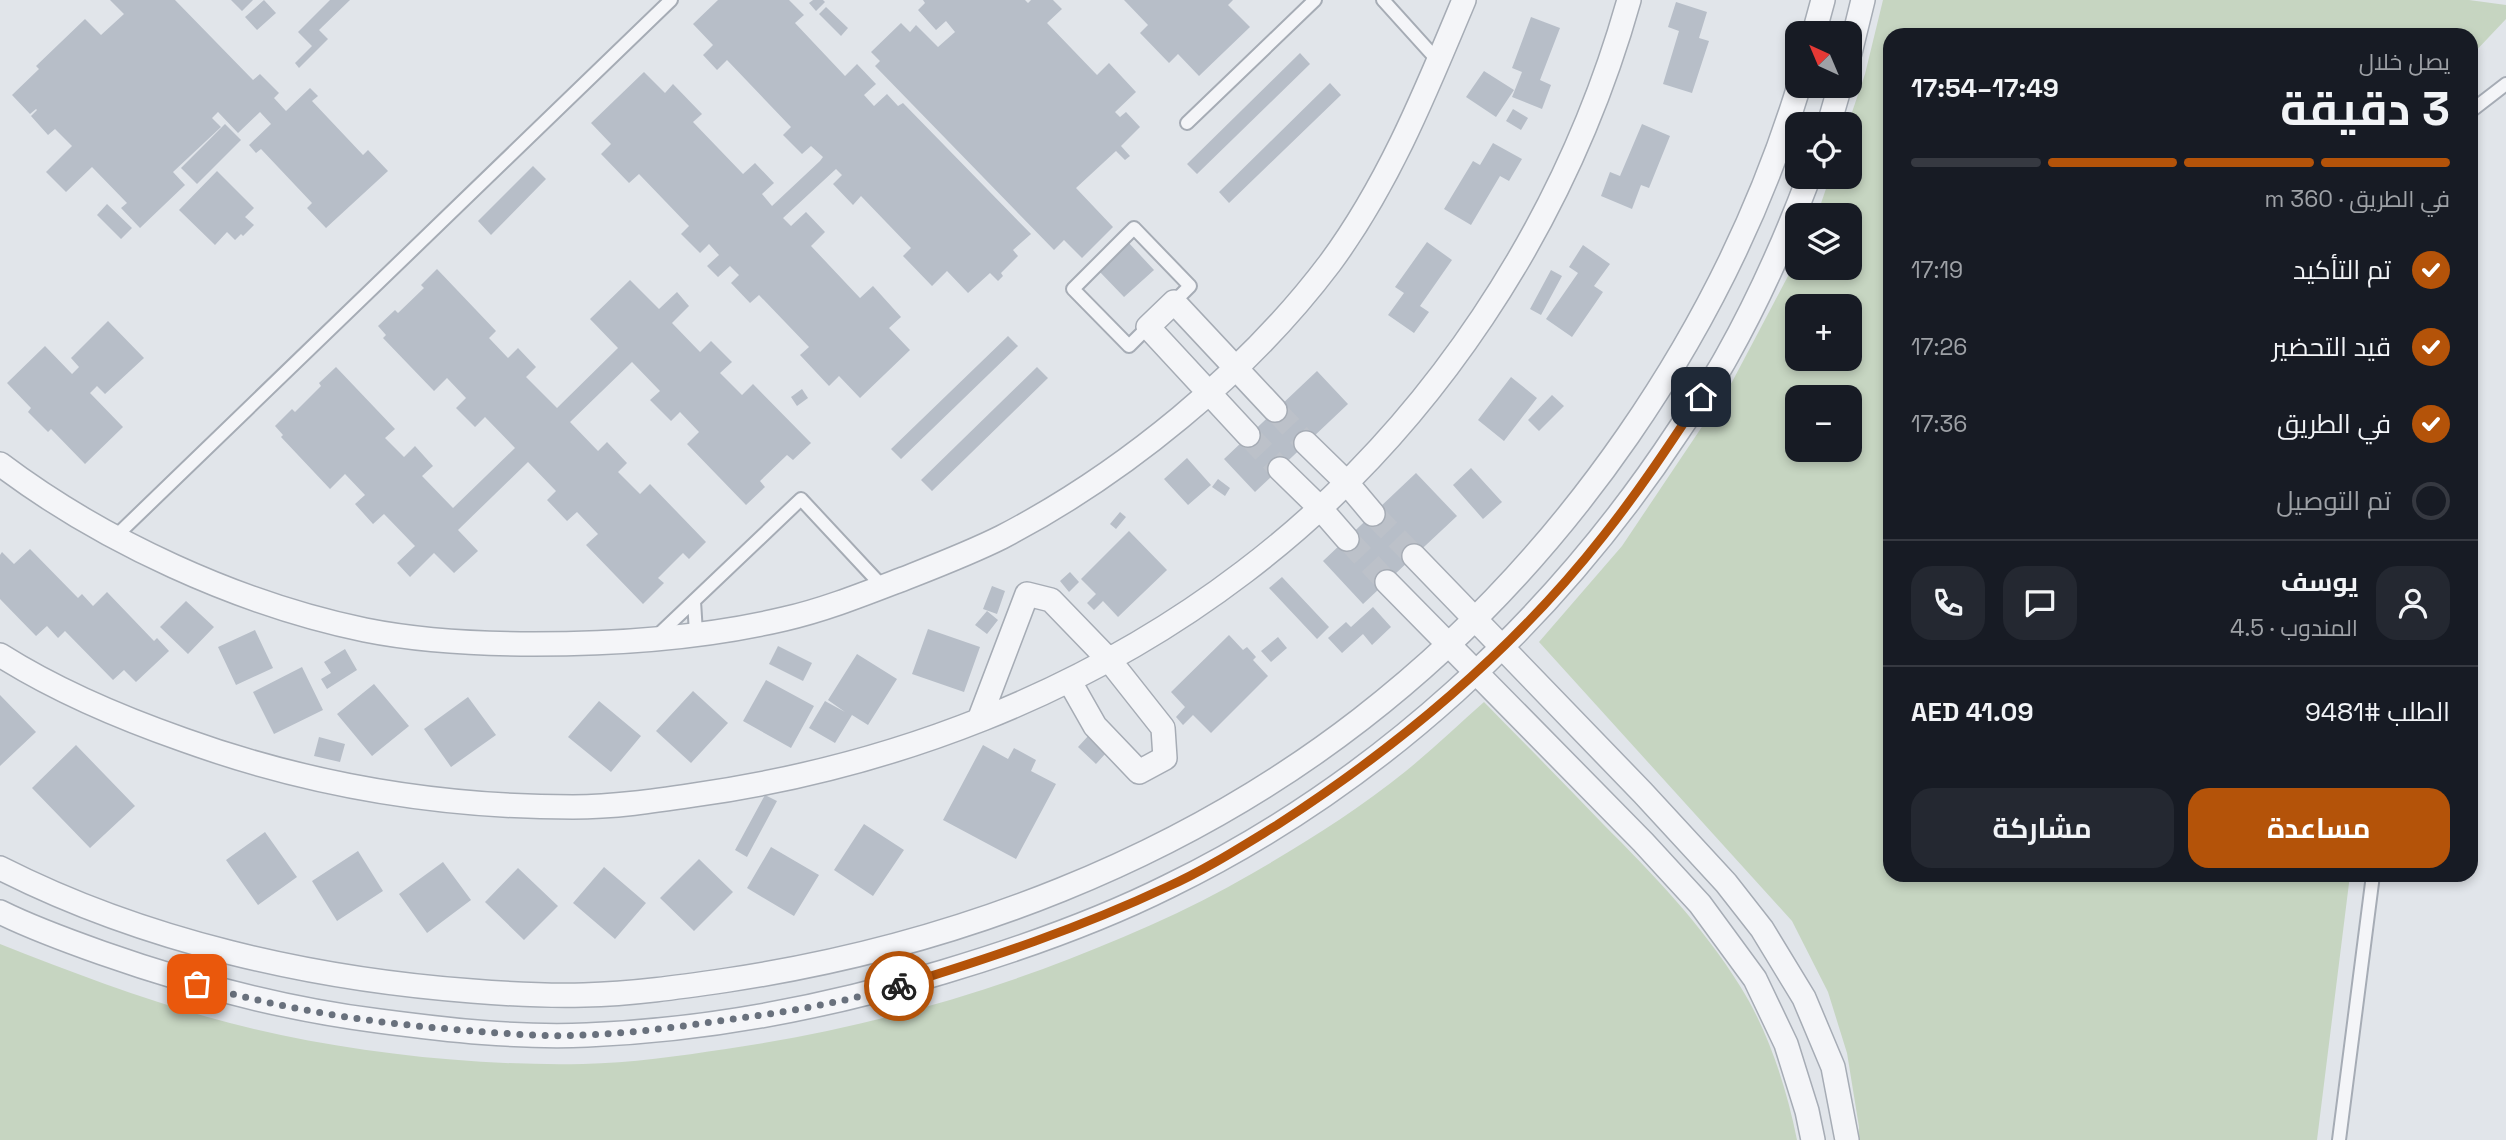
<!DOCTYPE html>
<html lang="ar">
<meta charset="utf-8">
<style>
:root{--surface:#171b24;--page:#242831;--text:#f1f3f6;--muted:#9ea1a6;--line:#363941;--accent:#b45309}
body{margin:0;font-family:"Space Grotesk",Cairo,sans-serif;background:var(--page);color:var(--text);direction:rtl;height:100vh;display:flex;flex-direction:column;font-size:26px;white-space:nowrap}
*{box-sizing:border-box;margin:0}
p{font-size:23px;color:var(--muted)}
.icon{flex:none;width:38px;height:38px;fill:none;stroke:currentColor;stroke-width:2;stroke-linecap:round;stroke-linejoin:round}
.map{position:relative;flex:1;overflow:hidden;direction:ltr}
.panel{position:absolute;left:1883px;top:28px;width:595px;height:854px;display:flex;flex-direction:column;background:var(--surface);border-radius:21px;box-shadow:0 4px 10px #0003;direction:rtl}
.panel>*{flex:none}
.needle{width:46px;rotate:316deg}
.buttons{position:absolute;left:1785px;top:21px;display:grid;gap:14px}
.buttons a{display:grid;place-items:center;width:77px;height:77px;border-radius:14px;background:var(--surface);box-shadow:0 4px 10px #0003;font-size:35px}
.pin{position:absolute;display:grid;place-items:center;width:60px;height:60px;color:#fff;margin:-30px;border-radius:14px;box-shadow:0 4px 10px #0006}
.courier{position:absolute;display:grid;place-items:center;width:70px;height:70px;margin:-35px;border:5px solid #b45309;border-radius:50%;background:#fff;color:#222;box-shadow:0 2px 9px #0007}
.headline em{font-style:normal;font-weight:700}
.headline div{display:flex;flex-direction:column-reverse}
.headline{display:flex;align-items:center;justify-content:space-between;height:119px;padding:0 28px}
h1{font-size:46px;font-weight:700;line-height:52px}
.bar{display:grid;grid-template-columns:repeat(4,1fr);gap:10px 7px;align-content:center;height:84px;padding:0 28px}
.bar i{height:9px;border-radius:5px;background:var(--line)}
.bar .active{background:var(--accent)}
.bar p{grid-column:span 4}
.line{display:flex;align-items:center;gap:18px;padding:0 28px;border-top:2px solid var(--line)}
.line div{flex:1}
.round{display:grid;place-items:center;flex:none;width:74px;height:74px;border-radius:21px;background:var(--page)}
ol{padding:0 28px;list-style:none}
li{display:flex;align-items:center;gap:21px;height:77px}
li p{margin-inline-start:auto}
li .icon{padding:7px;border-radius:50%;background:var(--accent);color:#fff;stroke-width:4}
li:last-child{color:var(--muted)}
li i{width:38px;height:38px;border:4px solid var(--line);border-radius:50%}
.cta{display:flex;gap:14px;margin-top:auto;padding:14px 28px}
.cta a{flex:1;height:80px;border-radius:21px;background:var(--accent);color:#fff;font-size:28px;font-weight:700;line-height:80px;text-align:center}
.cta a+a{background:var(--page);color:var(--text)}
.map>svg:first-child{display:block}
.green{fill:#c6d5c1;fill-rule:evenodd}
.building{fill:#b7bec8}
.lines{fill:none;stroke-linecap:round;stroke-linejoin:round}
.street-tunnel{stroke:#bcc1c9;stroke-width:23;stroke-dasharray:23 11;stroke-linecap:butt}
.lane-casing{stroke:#a6acb5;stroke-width:16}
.street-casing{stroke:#a6acb5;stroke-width:26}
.lane{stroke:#f4f5f8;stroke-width:12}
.street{stroke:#f4f5f8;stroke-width:23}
.done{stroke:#69717d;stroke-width:7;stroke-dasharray:0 12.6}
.route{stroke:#b45309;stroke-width:9}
</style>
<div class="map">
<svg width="2506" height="1140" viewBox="0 0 2506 1140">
<rect width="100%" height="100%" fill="#e1e5ea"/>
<path class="green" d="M1883 0H2469L2506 5V19L2471 56V35H1890V875H2350L2317 1140H1858L1859 1127 1847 1053 1828 992 1792 921 1539 642 1622 546 1732 382 1797 259V268H1850V215H1817L1830 177H1850L1848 124 1865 74ZM1797 306H1850V359H1797ZM1797 397H1850V450H1797Z
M1484 702C1524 743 1564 783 1603 824 1653 874 1703 926 1740 986 1768 1030 1787 1089 1797 1140H0V944C91 980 184 1015 281 1035 375 1055 486 1066 583 1064 631 1063 679 1056 726 1049 835 1033 939 1007 1043 969 1115 942 1186 912 1253 873 1305 843 1359 809 1406 771 1433 749 1458 725 1484 702Z"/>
<path class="building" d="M110 0H175L253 80 260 74 279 93 274 98 286 111 310 88 318 96 312 101 363 155 368 150 388 171 326 228 307 208 312 203 261 149 256 153 249 145 271 124 260 112 238 133 218 112 212 118 221 127 173 172 185 185 140 228 121 208 127 203 92 167 66 192 46 172 72 146 55 129 48 135 31 116 37 110 36 109 30 114 12 95 39 69 36 66 85 19 101 35 124 14Z
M231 0H253L242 11Z
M264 0 276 13 257 30 245 17Z
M330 0H350L319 30 328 39 299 68 295 63 312 46 298 32Z
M718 0H789L804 15 795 23 845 76 857 64 876 84 864 95 874 106 887 94 898 106 903 103 1031 234 1013 250 1018 256 1001 273 1003 276 998 281 990 273 968 293 947 271 932 286 903 256 911 248 861 196 853 205 833 184 842 175 836 169 783 218 791 226 806 212 825 232 811 246 860 298 873 286 901 317 889 328 910 350 860 398 839 376 829 386 800 355 809 347 759 295 750 303 731 283 739 275 730 266 718 277 707 266 719 255 709 244 700 253 681 234 689 226 639 174 629 183 601 154 611 144 591 123 644 72 665 93 673 84 702 114 693 122 743 174 755 163 774 183 762 194 772 206 820 161 823 157 811 146 802 154 783 135 791 127 727 60 717 70 703 55 713 45 693 24Z
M813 0H823L825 2 816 11 809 3Z
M923 0H1025L1028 3 1031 0H1053L1062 9 1047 23 1097 75 1109 63 1136 92 1115 112 1120 117 1126 112 1140 127 1121 146 1130 156 1125 160 1116 151 1076 188 1113 227 1082 258 1064 240 1054 250 875 66 880 61 871 52 901 23 910 32 916 25 938 47 955 32 946 21 936 30 918 10 925 3Z
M1124 0H1233L1228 5 1250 27 1199 76 1178 54 1169 63 1140 33 1148 25Z
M1676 2 1707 12 1699 38 1709 41 1692 93 1663 84 1679 31 1668 27Z
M826 7 848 28 841 36 819 14Z
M1531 17 1560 28 1540 80 1551 85 1542 109 1512 97 1522 72 1512 68Z
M1300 53 1310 64 1197 174 1187 164Z
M1484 71 1514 90 1496 117 1466 97Z
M1330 83 1341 95 1229 203 1219 192Z
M1513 109 1528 118 1521 130 1506 121Z
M225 124 241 140 197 184 181 168Z
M1642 124 1670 136 1649 188 1641 185 1632 209 1601 196 1610 172 1620 176Z
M1493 143 1522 159 1509 181 1500 176 1471 225 1444 209 1473 161 1480 165Z
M533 166 546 179 491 235 478 221Z
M217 171 254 208 245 217 254 225 243 236 241 234 235 240 227 232 215 245 179 210Z
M107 204 132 228 121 239 97 215Z
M1128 242 1154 270 1124 297 1098 270Z
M1427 242 1452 260 1420 306 1429 312 1414 333 1388 315 1404 293 1395 287Z
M1583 245 1610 264 1594 286 1603 292 1572 337 1546 319 1578 273 1569 267Z
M437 269 496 331 489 338 508 358 518 348 536 367 526 377 557 408 618 348 590 319 630 280 659 309 677 292 689 306 672 323 700 352 711 341 732 362 720 373 742 395 753 384 811 443 793 460 787 455 760 481 765 487 746 505 687 444 699 432 680 412 671 421 650 400 660 391 632 362 570 422 598 451 607 442 627 463 618 472 640 494 650 484 706 542 689 559 683 553 658 578 664 583 643 604 586 545 598 534 577 512 567 521 547 500 556 491 528 462 458 530 478 551 454 573 434 553 410 577 397 563 415 546 384 514 373 524 355 504 365 495 345 474 330 489 281 437 283 435 275 426 292 409 295 412 321 386 319 383 336 367 395 429 385 438 404 457 415 446 433 466 422 476 453 508 515 448 485 417 475 427 456 408 466 398 447 378 434 391 383 338 386 335 378 326 395 310 398 313 424 288 421 285Z
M1551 270 1562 276 1541 315 1530 309Z
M108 321 144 358 105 394 97 386 90 393 123 427 85 464 51 429 48 432 28 412 31 408 7 383 45 346 72 374 79 367 71 358Z
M1008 336 1018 346 901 459 891 449Z
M1037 367 1048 378 932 491 921 480Z
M1317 371 1348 404 1255 492 1224 459Z
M1511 377 1537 398 1504 441 1478 420Z
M802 389 808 398 797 406 791 397Z
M1552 395 1564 406 1539 431 1528 420Z
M1187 458 1211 485 1188 505 1164 479Z
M1471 468 1502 502 1483 519 1453 485Z
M1416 473 1457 516 1363 604 1323 561Z
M1218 479 1230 488 1225 496 1212 487Z
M1120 512 1126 517 1116 529 1110 524Z
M1129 531 1167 570 1118 617 1103 601 1094 610 1087 603 1096 594 1081 579Z
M30 549 78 598 82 594 93 606 107 592 154 641 157 638 169 651 136 682 124 670 113 680 65 631 58 638 47 626 36 636 0 599V555L2 552 14 564Z
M1070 572 1079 582 1069 592 1060 581Z
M1282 577 1329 627 1317 639 1269 588Z
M992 586 1005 591 997 614 983 609Z
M186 601 214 627 188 654 160 627Z
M1373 607 1391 627 1372 645 1363 634 1342 653 1328 638 1346 622 1351 627Z
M987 611 998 620 987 634 975 625Z
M928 629 980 647 964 692 912 674Z
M255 630 273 668 236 685 218 647Z
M1229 635 1243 650 1247 647 1256 657 1253 660 1268 676 1211 733 1193 715 1183 725 1176 717 1185 707 1171 692Z
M1278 637 1287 648 1271 662 1261 651Z
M778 646 812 663 803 681 769 664Z
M345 649 357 670 327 689 321 679 331 673 324 662Z
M857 654 897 679 868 725 852 715 835 743 809 728 825 701 845 712 828 700Z
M302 667 323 710 274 734 253 692Z
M766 680 814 706 791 748 743 721Z
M374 684 409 726 372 756 337 714Z
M693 691 728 723 691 763 656 731Z
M0 695 36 732 0 766Z
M468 697 496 735 451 767 424 729Z
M599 701 641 736 611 772 568 737Z
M1089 735 1106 753 1096 764 1078 747Z
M319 737 345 744 340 762 314 756Z
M76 745 135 806 90 848 32 788Z
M983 745 1008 759 1014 748 1036 760 1031 771 1056 784 1016 859 943 820Z
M765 795 777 801 747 857 735 850Z
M864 824 904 850 873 896 834 870Z
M265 832 297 877 258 905 226 860Z
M771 847 819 875 794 916 747 888Z
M358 851 383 891 337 921 312 881Z
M699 859 733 892 694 931 660 898Z
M443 862 471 900 427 933 399 894Z
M604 867 646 903 615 939 573 903Z
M518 868 558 906 524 940 485 902Z"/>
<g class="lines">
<path class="street-tunnel" d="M1275 410 1306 443
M1248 435 1280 469
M1373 514 1414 556
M1347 539 1387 582"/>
<defs>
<path id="lane" d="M1383 0 1439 62
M2471 111 2506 84
M1187 123 1315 0
M1148 327 1129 346 1073 289 1134 228 1190 286 1174 302
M116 536 671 0
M694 601 696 633
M657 636 801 499 883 587
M2339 1140 2373 875"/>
<path id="street" d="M1814 33 1823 0
M1850 53 1863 0
M1829 124 1840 86
M1248 435 1148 327 1174 302 1275 410
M1306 443 1346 482 1373 514
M0 464C102 541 239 604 365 630 420 641 478 644 534 644 617 644 703 638 784 619 824 610 864 594 903 579 936 566 970 553 1002 537 1123 474 1248 372 1330 263 1389 183 1426 91 1464 0
M1280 469 1320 508 1347 539
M1414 556 1643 793 1726 883 1762 929 1804 998 1833 1067 1847 1140
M1387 582 1643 842 1700 904 1755 979 1786 1044 1807 1111 1813 1140
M0 655C57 691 121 718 184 740 309 785 440 807 573 807 614 807 654 801 694 795 892 767 1084 694 1244 572 1430 431 1566 224 1629 0
M979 720 1027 594 1051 600 1110 661 1163 728 1165 758 1139 772 1095 726 1070 682
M0 868C144 941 311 979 472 991 509 994 547 996 584 995 632 994 680 987 728 980 955 946 1179 860 1361 719 1564 562 1724 331 1799 86
M0 912C32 928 68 941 102 953 193 985 283 1009 379 1021 447 1030 518 1038 587 1035 707 1030 828 1007 943 972 1020 949 1097 922 1169 886 1376 785 1553 622 1679 430 1695 406 1713 382 1727 356 1759 299 1786 238 1809 177"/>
</defs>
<use href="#lane" class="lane-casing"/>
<use href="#street" class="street-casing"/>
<use href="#lane" class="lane"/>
<use href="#street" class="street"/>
</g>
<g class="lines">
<path class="done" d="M197 984C287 1011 380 1024 474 1031 510 1034 548 1037 585 1035 635 1033 684 1026 733 1019 788 1012 845 1002 899 986"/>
<path class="route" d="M899 986C990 958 1080 928 1167 887 1205 870 1241 847 1277 825 1399 746 1514 650 1604 535 1639 491 1670 444 1701 397"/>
</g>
</svg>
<div class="buttons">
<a><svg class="needle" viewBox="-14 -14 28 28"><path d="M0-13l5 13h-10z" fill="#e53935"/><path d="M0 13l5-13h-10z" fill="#9ea1a6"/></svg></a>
<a><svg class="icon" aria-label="locate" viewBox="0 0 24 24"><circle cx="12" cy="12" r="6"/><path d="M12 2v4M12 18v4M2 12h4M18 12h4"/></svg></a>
<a><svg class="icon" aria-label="layers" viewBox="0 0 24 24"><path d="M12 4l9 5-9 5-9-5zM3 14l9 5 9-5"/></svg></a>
<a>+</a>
<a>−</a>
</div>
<div class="pin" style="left:197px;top:984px;background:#ea580c"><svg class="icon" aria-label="bag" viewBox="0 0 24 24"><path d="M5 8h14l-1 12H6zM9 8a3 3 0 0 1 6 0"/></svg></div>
<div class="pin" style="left:1701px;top:397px;background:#1f2937"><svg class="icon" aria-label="home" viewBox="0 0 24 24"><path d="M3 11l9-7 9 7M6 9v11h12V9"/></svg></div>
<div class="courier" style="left:899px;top:986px"><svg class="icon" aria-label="bike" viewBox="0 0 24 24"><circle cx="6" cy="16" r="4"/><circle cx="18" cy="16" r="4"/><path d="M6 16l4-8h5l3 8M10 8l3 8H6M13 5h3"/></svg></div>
<section class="panel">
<div class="headline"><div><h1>3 دقيقة</h1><p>يصل خلال</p></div><em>17:49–17:54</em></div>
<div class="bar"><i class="active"></i><i class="active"></i><i class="active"></i><i></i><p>في الطريق · 360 m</p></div>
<ol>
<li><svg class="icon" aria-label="check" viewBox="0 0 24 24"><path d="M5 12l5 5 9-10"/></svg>تم التأكيد<p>17:19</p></li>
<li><svg class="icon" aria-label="check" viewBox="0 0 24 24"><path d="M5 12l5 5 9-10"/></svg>قيد التحضير<p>17:26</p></li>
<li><svg class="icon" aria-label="check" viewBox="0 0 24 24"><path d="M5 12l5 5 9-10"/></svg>في الطريق<p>17:36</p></li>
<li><i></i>تم التوصيل</li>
</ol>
<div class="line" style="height:126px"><a class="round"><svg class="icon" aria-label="person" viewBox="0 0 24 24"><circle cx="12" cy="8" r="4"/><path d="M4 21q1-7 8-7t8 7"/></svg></a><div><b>يوسف</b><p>المندوب · 4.5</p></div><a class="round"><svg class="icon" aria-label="chat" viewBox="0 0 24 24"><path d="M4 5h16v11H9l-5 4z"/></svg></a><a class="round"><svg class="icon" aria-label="phone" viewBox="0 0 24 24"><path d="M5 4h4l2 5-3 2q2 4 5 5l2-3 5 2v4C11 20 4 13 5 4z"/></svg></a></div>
<div class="line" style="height:91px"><div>الطلب #9481</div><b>AED 41.09</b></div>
<div class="cta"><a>مساعدة</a><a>مشاركة</a></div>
</section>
</div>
